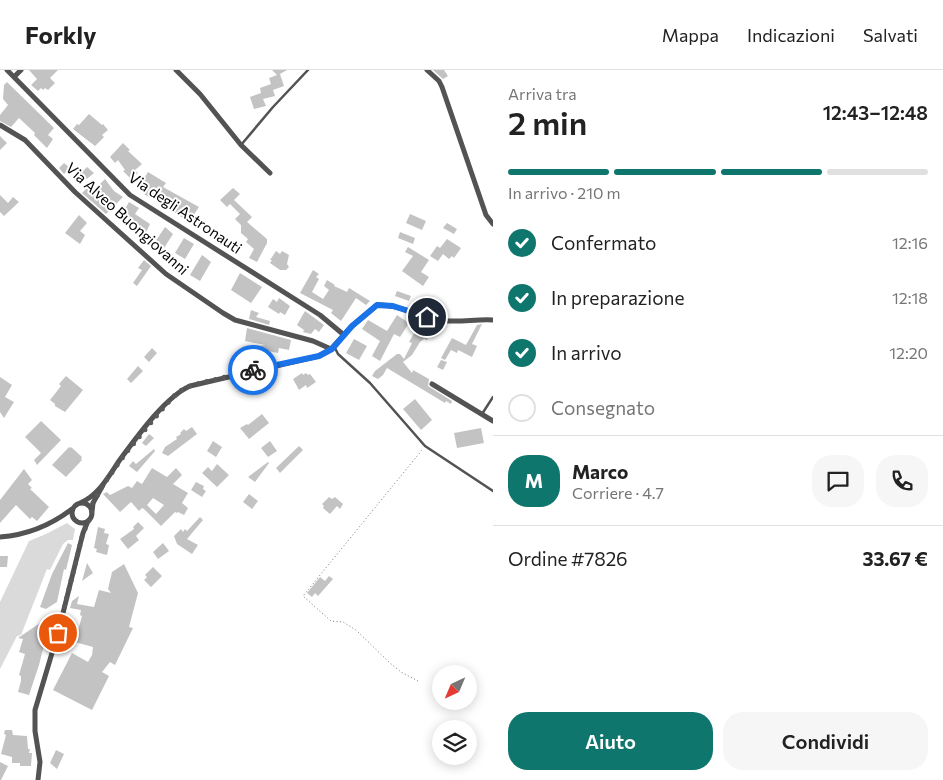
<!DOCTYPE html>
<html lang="it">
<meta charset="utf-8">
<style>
:root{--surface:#fff;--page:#f6f6f6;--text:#222;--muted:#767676;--line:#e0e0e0;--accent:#0f766e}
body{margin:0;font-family:Commissioner,sans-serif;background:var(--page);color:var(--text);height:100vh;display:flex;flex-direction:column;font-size:19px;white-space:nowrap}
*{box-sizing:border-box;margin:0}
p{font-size:16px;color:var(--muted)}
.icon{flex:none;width:28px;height:28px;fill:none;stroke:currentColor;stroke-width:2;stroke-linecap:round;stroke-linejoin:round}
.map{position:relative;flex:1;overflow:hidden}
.sheet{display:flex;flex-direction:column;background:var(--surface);width:450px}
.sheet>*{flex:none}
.needle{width:32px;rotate:224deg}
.fabs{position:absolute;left:432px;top:595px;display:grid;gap:10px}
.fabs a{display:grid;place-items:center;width:45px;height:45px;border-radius:50%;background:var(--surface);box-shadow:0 2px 12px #0003;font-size:25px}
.pin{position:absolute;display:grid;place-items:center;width:42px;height:42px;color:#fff;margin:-21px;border:2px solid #fff;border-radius:50%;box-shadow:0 1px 5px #0007}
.courier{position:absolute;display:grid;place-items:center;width:50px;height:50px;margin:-25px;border:4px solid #1a73e8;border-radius:50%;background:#fff;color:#222;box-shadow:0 1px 6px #0007}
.summary em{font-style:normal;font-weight:600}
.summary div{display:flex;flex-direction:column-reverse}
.summary{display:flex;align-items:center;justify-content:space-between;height:85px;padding:0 15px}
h1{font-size:32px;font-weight:600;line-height:38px}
.bar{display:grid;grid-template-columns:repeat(4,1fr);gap:8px 5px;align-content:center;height:60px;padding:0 15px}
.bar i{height:6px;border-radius:4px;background:var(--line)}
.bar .selected{background:var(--accent)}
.bar p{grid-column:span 4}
.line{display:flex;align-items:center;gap:12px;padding:0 15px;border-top:1px solid var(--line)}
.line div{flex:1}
.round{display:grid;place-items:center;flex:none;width:52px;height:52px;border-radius:20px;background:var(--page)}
ol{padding:0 15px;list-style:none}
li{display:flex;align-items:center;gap:15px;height:55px}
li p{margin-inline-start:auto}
li .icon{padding:5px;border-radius:50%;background:var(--accent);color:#fff;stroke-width:4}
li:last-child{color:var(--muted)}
li i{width:28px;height:28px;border:2px solid var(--line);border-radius:50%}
.primary-button{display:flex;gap:10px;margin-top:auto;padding:10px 15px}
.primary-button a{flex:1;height:58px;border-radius:20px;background:var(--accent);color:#fff;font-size:20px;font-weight:600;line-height:58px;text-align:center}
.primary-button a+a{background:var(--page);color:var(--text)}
header{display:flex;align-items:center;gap:30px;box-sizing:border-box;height:70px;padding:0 25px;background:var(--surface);border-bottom:1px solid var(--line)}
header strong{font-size:24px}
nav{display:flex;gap:28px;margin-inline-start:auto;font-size:18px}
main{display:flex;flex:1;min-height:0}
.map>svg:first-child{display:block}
.green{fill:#dadada}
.building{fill:#c3c3c3;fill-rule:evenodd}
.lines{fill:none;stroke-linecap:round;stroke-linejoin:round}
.path{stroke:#757575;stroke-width:1;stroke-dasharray:1 2.5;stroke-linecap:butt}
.service{stroke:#535353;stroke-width:2.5}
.minor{stroke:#535353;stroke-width:5}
.done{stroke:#595959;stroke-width:5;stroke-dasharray:0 9}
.route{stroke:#1a73e8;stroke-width:6}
.labels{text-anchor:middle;stroke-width:4;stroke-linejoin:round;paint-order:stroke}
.street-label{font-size:15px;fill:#000;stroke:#fff}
</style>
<header>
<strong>Forkly</strong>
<nav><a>Mappa</a><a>Indicazioni</a><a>Salvati</a></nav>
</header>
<main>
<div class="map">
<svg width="493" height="710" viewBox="0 0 493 710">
<rect width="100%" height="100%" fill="#fff"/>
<path class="green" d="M67 453 75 459 73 470H68L63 474 50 500 47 499 21 565 17 566 0 599V532L29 471 46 464Z"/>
<path class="building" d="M29 0H58L50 8 55 13 48 20 45 18 43 20 41 18 38 21 31 15 37 9Z
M272 0H287L280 4 284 16 273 20 275 26 263 29 266 36 254 39 250 27 261 23 260 18 271 14 269 8 277 5Z
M433 0H444L448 6 443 9Z
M7 12 54 58 48 65 53 69 47 78 34 65 35 63 19 48 11 57 0 51V45L8 35 3 29 4 15Z
M89 44 102 55 103 54 108 60 102 65 104 67 95 76 73 59 77 54 79 55Z
M0 66 7 73 0 80Z
M123 73 130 80 128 81 142 94 135 100 138 103 131 109 123 101 125 100 118 90 115 93 110 87Z
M64 93 70 98 64 104 59 98Z
M87 97 94 103 88 108 86 109 80 104Z
M148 102 166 113 163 117 199 137 189 152 171 140 172 138 156 128 154 130 144 124 148 116 142 112Z
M105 109 114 121 123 127 106 144 82 123 88 117 93 121Z
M233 118 240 124 234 130 252 147 247 152 267 169V173L257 192 249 188 254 179 246 172 248 169 241 163V155L235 149 240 144 230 134 227 137 220 130Z
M0 125 8 133 13 127 19 132 4 146 0 142Z
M129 132 139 138 135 144 150 154 143 169 135 163 137 160 134 155 121 146Z
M410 144 426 151 422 160 406 153Z
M79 145 87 153 80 161 85 165 80 174 65 163Z
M447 153 457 159 454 164 443 158Z
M165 157 173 164 164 178 155 172Z
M400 162 415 168 413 174 398 168Z
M184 168 194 174 185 189 175 183Z
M447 169 461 178 454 188 452 186 449 189 443 184 438 191 430 186 437 176 440 178Z
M408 177 429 190 421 202 429 207 423 216 402 201 413 186 405 182Z
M276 181 280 184 282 181 289 185 287 194 289 197 286 200H280L270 193 272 190H270Z
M202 185 211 192 200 211 190 205Z
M144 190 151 196 137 216 133 213 142 200 138 198Z
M313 200 319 204 316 207 319 209 312 222 323 229 329 220 324 216 327 210 335 215 334 216 345 221 347 222 349 218 370 231 366 235 356 228 341 251 331 243 333 240 300 223Z
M240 203 262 217 251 233 231 220Z
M397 221 411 226 409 231 395 226Z
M279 228 290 236 285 245 280 242 279 244 268 237 273 229 277 232Z
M251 240 259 243 256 247 270 251 269 255 249 249Z
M305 241 324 255 319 262 315 259 311 264 303 262 304 260 297 255Z
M397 245 409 253 400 267 394 264 380 291 372 286 380 271 362 259 368 250 387 261Z
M434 254 444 255 439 264 431 261Z
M482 254 472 274 477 276 472 287 458 280 457 283 451 280 445 290 441 288 452 268 466 275 477 255Z
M247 258 291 270 289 280 279 278 278 283 263 280 261 288 249 285 250 277 265 275 245 271Z
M417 258 430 264 427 270 424 269 420 272 412 285 403 292 412 303 413 300 429 309 428 316 452 331 451 334 446 331 445 333 387 298 383 305 378 309 372 306 375 301 397 284H400L404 289 412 273 409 272Z
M354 269 367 276 359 290 346 283Z
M152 278 157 283 149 292 144 287Z
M441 290 447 292 443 300 437 297Z
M138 296 143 301 131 313 127 309Z
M302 303 303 305 306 303 308 305 310 304 316 312 307 318 306 315 299 320 293 309Z
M66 306 83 320 65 342 55 336V334L50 330 61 316 59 314Z
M0 307 12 315 5 327 14 332 4 348 0 342Z
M415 329 432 350 421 360 403 339Z
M262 344 269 353 249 369 240 358 247 354 248 355Z
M41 351 61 370 37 395 34 390 41 383 25 367Z
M192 357 197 364 168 386 162 383 165 377 177 369 176 367 181 364 180 363 184 359 186 361Z
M481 358 484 373 457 378 454 363Z
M149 364 154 368 146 376 142 373Z
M213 371 222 377 216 387 207 381Z
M270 371 277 381 268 387 261 378Z
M299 376 303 380 280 403 276 398Z
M69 377 70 378 71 377 82 387 81 389 82 390 66 407 52 395Z
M154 379 155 381 137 402 129 396 133 391 136 394Z
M268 392 269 393 255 412 248 407Z
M217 394 229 405 217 417 202 403 208 397 212 401Z
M152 398 167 407 176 398 182 405 173 414 188 423 182 433 188 438 184 445 178 442 177 443 175 442 161 456 144 439 142 438 139 441 131 432 120 442 103 424 107 422 110 425 128 416 132 418 137 411 142 414ZM153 428 164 435 156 444 147 435Z
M24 399 32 410 28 414 32 418 30 419 49 437 37 451 32 447 30 449 16 435 0 453V430Z
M196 412 204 416 203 419 206 421 202 427 191 420Z
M249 424 258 431 252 439 243 432Z
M329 427 332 429 335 427 343 434 340 439 337 436 330 444 323 438 324 436 322 434Z
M200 447 203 450 187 469 198 475 192 484 177 474 174 466 181 459 183 462 185 459 187 461Z
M138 452 144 458 136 466 139 470 128 479 120 469 134 459 133 457Z
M98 457 105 459 104 463 109 464 106 474 109 475 107 485 96 482 97 479 94 478Z
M68 473 72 475 66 500 64 499 57 532 46 539 40 537 52 504Z
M163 473 169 481 158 489 153 482Z
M0 486H8L7 497H0Z
M87 493 93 503 82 511Z
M124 494 138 523 129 557 133 558 115 595 110 592 102 602 109 606 92 640 53 620 72 583 88 592 92 585 93 577 75 572 82 546 80 545 81 540 70 538 72 531 79 526 77 534 94 537 99 520 111 523 108 519 112 502Z
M153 497 162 506 151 517 144 510 147 507 145 505Z
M329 506 333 509 318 526 315 523 312 527 307 523 320 507 325 511Z
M40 553 49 555 39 595 29 625 18 622 21 611V606L19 605 25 584 19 582 23 569 18 568Z
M5 660H12L13 665 27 666 28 679H30L29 683H32L31 696H20V693H12V687L1 684 6 665 4 664Z
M56 680 64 684 57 699 50 693Z
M0 692 8 696 1 710H0Z"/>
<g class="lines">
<path class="path" d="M418 611 401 602 390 593 356 560 343 552 331 551 303 526 422 380"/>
<path class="service" d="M241 75 273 37 308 0
M334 276 338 284 370 313 425 376 493 421
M482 344 493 327"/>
<path class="minor" d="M7 0 130 125 320 245 344 265
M176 0 200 24 241 75 270 103
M427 0 439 11 442 17 486 145 493 154
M14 7 21 0
M0 55 25 70 75 122 166 204 223 243 235 250 313 271 331 279
M432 314 493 351
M80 433C98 426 109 406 119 391 136 368 165 327 190 316L319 286 331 279 352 256 377 235C398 234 417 246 438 250 456 253 475 249 493 250
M72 443a10 10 0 1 1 20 0a10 10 0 1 1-20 0Z
M92 442 93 433 103 415
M0 467C28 465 51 455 72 439
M38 710 40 692 35 661V640L58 563 83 463 88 451"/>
</g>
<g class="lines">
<path class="done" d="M58 563 83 463 91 446 93 433 103 415 125 384 158 344 173 327 184 318 197 314 253 300"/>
<path class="route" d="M253 300 319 286 332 279 352 256 377 235 393 236 427 247"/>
</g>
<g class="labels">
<g class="street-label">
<text transform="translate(185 143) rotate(34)" y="5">Via degli Astronauti</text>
<text transform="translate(127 149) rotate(42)" y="5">Via Alveo Buongiovanni</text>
</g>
</g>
</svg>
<div class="fabs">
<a><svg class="needle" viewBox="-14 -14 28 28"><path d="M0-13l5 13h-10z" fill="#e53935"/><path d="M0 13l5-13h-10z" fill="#767676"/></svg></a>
<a><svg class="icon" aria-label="layers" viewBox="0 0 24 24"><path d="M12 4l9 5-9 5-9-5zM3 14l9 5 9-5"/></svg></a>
</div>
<div class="pin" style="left:58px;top:563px;background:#ea580c"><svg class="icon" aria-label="bag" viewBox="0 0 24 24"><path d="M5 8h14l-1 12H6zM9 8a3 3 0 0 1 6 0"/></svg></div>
<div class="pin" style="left:427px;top:247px;background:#1f2937"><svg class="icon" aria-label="home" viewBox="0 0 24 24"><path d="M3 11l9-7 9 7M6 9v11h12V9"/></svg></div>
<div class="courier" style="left:253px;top:300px"><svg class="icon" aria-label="bike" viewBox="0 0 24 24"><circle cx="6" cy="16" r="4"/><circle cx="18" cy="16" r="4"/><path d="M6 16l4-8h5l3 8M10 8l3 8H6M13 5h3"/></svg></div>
</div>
<section class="sheet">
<div class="summary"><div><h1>2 min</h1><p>Arriva tra</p></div><em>12:43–12:48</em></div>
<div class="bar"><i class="selected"></i><i class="selected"></i><i class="selected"></i><i></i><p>In arrivo · 210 m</p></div>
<ol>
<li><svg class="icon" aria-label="check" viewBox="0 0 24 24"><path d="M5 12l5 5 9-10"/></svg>Confermato<p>12:16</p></li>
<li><svg class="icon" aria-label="check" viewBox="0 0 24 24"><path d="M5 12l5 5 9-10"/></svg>In preparazione<p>12:18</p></li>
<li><svg class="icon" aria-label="check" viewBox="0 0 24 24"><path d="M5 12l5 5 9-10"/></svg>In arrivo<p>12:20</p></li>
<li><i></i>Consegnato</li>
</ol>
<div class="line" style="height:90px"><b class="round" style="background:var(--accent);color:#fff">M</b><div><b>Marco</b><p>Corriere · 4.7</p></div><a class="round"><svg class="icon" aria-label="chat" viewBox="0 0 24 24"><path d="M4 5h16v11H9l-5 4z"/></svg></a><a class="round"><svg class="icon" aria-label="phone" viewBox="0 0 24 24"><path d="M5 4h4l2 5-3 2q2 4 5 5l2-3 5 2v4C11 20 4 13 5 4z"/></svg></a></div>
<div class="line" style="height:65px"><div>Ordine #7826</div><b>33.67 €</b></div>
<div class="primary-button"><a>Aiuto</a><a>Condividi</a></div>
</section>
</main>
